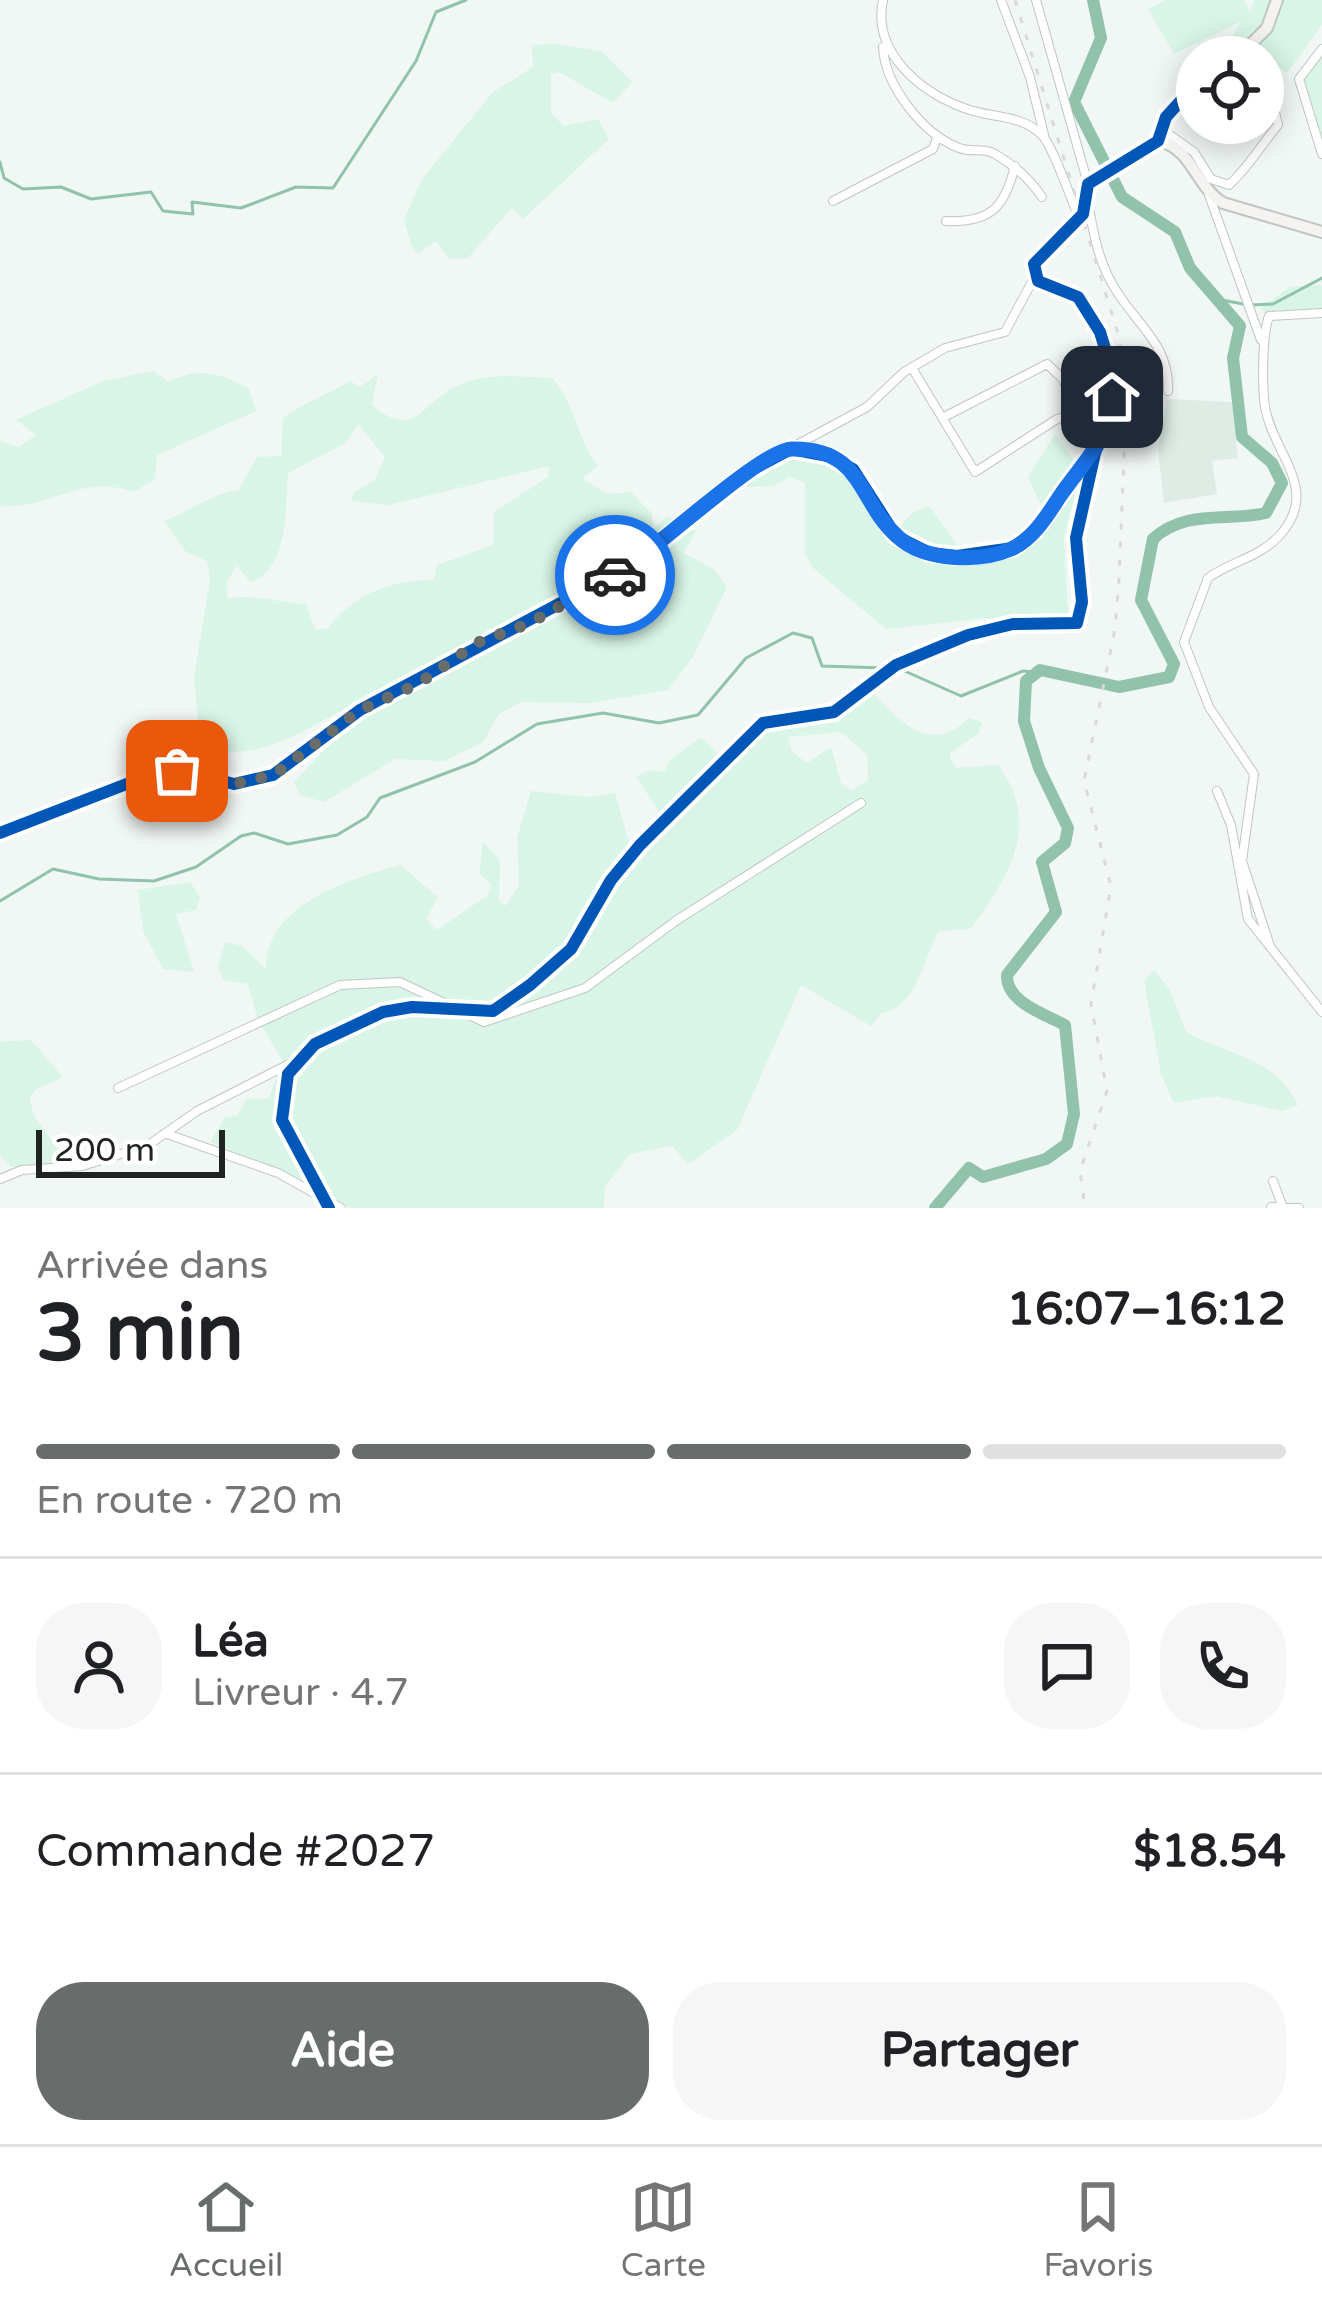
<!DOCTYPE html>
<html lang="fr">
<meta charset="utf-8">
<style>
:root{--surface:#fff;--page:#f6f6f6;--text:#202124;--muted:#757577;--line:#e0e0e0;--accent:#686d6b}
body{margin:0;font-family:"Varela Round",sans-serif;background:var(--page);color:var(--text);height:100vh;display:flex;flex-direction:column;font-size:45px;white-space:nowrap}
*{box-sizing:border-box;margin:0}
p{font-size:39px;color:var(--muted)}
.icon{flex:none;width:66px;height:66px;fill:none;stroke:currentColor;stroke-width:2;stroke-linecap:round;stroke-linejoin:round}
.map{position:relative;height:1208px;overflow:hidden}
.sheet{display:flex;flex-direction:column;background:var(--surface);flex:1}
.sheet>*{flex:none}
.buttons{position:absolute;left:1176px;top:36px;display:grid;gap:24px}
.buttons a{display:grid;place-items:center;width:108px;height:108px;border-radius:50%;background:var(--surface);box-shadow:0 6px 30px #0003;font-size:60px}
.scale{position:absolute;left:36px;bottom:30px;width:189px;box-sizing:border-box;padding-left:12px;border:6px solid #1f2321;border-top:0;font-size:33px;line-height:42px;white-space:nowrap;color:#1f2321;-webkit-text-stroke:9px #fff;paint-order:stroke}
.pin{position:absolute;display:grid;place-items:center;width:102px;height:102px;color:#fff;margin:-51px;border-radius:24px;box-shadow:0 6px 18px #0006}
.courier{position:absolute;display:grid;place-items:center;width:120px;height:120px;margin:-60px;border:9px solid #1a73e8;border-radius:50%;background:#fff;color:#222;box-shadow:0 3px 15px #0007}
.headline em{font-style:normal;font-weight:800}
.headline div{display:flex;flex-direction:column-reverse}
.headline{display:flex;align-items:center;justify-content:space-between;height:204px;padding:0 36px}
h1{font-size:78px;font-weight:800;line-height:90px}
.bar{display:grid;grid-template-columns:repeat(4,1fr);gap:18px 12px;align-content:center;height:144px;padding:0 36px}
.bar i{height:15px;border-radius:9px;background:var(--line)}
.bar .active{background:var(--accent)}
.bar p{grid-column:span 4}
.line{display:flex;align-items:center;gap:30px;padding:0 36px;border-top:3px solid var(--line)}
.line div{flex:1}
.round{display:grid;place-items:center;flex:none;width:126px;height:126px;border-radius:48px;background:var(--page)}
.primary-button{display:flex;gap:24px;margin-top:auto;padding:24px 36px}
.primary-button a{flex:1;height:138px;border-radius:48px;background:var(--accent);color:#fff;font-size:48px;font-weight:800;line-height:138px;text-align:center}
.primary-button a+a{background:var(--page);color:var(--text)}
.dock{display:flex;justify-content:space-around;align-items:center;height:168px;border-top:3px solid var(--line);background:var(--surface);font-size:33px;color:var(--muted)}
.dock a{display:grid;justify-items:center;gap:6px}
.dock .active{color:var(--accent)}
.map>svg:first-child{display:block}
.built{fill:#dfece5}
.green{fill:#d8f5e7;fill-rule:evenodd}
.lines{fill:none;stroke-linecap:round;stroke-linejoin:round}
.stream{stroke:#90c2ac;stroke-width:3}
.river{stroke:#90c2ac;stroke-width:12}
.street-casing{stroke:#c1c6c3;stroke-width:10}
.secondary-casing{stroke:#c1c6c3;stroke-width:14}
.street{stroke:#fdfefd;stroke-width:8}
.secondary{stroke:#f4f3f1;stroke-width:10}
.rail{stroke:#d8d9d8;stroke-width:3;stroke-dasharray:6 12;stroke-linecap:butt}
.cycleway-casing{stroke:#fff;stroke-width:20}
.cycleway{stroke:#0057b8;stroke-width:12}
.done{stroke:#686d6b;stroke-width:12;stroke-dasharray:0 21.6}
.route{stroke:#1a73e8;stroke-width:15}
</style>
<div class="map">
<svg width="1322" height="1208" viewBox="0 0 1322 1208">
<rect width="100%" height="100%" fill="#f1f7f4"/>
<path class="built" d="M1167 399 1232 402 1238 458 1212 461 1217 494 1164 503 1158 449Z"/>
<path class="green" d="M1166 0H1244L1250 12 1254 0H1322V25L1287 73C1265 60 1249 57 1230 39L1242 21 1174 54 1148 9Z
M553 44 601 51 632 82 613 103 559 72 551 74V112L563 126 598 119 609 139 523 219 512 208 468 258 449 259 436 241 419 253 413 250 404 220 422 179 493 92 533 67 532 45Z
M1322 53V145L1295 84Z
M1322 285V310L1266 314 1261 308 1290 287Z
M153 371 169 382C198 366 222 373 249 389L256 411 157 455 155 479 134 492C79 473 54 509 0 506V441L19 447 36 435 16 420 103 381Z
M378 374 372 405C415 442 422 401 459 385 487 372 522 377 552 378 579 409 575 437 598 466L582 478 607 494 631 492 652 514 653 529 668 516 696 531 684 553 715 570 727 587 693 657 668 690 590 703 521 702 499 714 483 742 444 761 395 759 324 802 300 795 294 782 376 695C318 716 264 771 200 745L194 676 210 580 207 561 186 552 164 521C193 510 210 494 239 490L257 457 281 456 283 418C305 401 327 396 350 381L360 387ZM358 424 385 457 375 480 354 492 351 501 389 505 549 466 548 477 494 512 493 545 437 565 434 580C389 581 357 592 328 628L315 630 306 604C279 603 253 593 227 599V582L237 565 251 583C290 565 285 510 288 473L346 443Z
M1055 434 1081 469 1064 538 1068 613 1045 621 988 618 886 629 814 569 805 553V483L789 477 773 486 744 487 787 452 825 457 898 529 913 512 929 506 971 564 1019 555 1048 521 1028 477Z
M867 687C899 719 928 758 969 718L982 722 979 733 949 754 955 768 998 765C1043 825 1008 878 970 929L939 931C923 958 917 1009 881 1013L871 1026 801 985 737 1130 688 1164 672 1146 630 1154 605 1187 604 1208H350L313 1185 210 1142 225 1117 237 1116 246 1099 269 1098 282 1060 258 1020 248 984 223 980 218 967 225 942 242 946 266 969C265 905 347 880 400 865L438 897 426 919 437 930 488 895 491 884 479 874 483 842 500 860 499 901 505 906 519 886 517 838 531 791 588 797 615 793 629 842 620 858 659 811 636 777 649 770 664 772 671 759 701 737 718 755 753 723 823 716ZM841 732 867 755 868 780 851 791 841 783 831 747 807 763 792 752 788 737Z
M190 882 200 897 196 910 176 914 194 972 163 969 143 931 138 890Z
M1154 970 1170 990 1186 1032C1227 1055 1277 1058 1298 1105L1282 1111 1216 1096 1174 1103 1161 1074 1144 981Z
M31 1040 63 1077 35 1090 30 1099 34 1116 65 1158 64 1165 11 1167 0 1156V1042Z"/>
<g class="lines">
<path class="stream" d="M0 162 4 178 23 189 61 187 91 199 151 192 163 211 193 214 192 202 241 208 296 187 333 188 416 61 436 12 466 0
M1222 300 1243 304
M1252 305 1273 304 1322 278
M900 669 961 696 1023 671 1034 672
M0 901 53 869 99 879 154 881 196 867 241 836 254 833 288 844 337 835 367 817 380 798 475 762 537 724 603 713 659 723 698 715 746 658 793 633 812 638 822 666 885 668"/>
<path class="river" d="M935 1208 969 1168 983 1177 1046 1159 1067 1144 1074 1114 1065 1025C1044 1014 1006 1002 1007 975L1056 912 1042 862 1065 843 1068 828 1039 768 1024 721 1026 681 1040 670 1119 687 1169 677 1174 664 1141 600 1153 539C1185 509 1226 522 1266 513L1282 483 1272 463 1242 437 1233 358 1240 326 1190 268 1175 232 1122 197 1074 102 1101 38 1093 0"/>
<defs>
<path id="street" d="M883 0C872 51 918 91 964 108 992 119 1018 113 1041 134 1053 145 1071 200 1079 218
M1001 0 1030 77 1044 135
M1036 0 1088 184
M883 47C885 86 923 134 959 148 972 153 984 147 995 154 1015 166 1028 177 1042 197
M1322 49 1299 79 1322 154
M1163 130 1194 152 1211 179 1229 185C1250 166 1260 146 1278 125L1272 100 1263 96
M1209 195 1261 340
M1087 198C1093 229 1097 259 1114 287 1136 325 1170 344 1168 391
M833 201 933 149 937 138
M946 221C992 223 1005 206 1015 166
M912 368 975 472 1057 419 1076 415
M944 417 1047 364 1063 379 1091 451
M791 448 867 407 904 372 945 348 1005 332 1034 278
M1217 791 1231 825 1248 919 1322 1012
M0 833 155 773H192L234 784 273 775 360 710 632 565 748 472 791 449 828 456 853 469 896 536 930 553 957 556 1013 548 1035 531 1094 452
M1270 946 1242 861 1254 774 1209 707 1184 642 1208 578C1230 562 1260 557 1279 536 1322 490 1273 454 1265 407 1262 386 1262 335 1269 316L1322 313
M118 1088 340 985 400 982 484 1022 585 988 677 920 861 803
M167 1134 278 1173 341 1208
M0 1179 22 1170 82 1166 147 1146 197 1111 297 1060
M1273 1181 1283 1208
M1271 1207 1299 1208"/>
<path id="secondary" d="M1238 57 1267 28 1277 0
M1158 141C1192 147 1195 186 1223 203L1322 232
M329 1208 282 1120 288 1074 315 1044 383 1012 412 1007 493 1011 530 985 571 949 611 880 640 845 763 723 834 712 896 665 968 635 1013 624 1077 623 1082 602 1076 538 1095 453 1111 415 1110 365 1100 332 1078 297 1038 281 1034 264 1083 214 1088 184 1158 141 1166 117 1197 83"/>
</defs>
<use href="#street" class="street-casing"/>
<use href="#secondary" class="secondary-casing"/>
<use href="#street" class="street"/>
<use href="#secondary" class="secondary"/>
<path class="rail" d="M1015 0 1117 330 1127 385 1119 579 1115 629 1084 781 1111 886 1091 1004 1107 1091 1080 1171 1085 1208"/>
<defs>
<path id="cycleway" d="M0 833 155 773H192L234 784 273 775 360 710 632 565 748 472 791 449 828 456 853 469 896 536 930 553 957 556 1013 548 1035 531 1083 463
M329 1208 282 1120 288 1074 315 1044 383 1012 412 1007 493 1011 530 985 571 949 611 880 640 845 763 723 834 712 896 665 968 635 1013 624 1077 623 1082 602 1076 538 1095 453 1111 415 1110 365 1100 332 1078 297 1038 281 1034 264 1083 214 1088 184 1158 141 1166 117 1197 83"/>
</defs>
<use href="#cycleway" class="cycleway-casing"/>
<use href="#cycleway" class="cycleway"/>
</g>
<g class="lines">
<path class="done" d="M177 771 234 784 274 775 360 710 418 684 479 642 530 623 615 575"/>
<path class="route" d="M615 575C652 553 762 449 792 449 864 448 857 501 898 537 924 561 979 563 1011 549 1033 539 1047 516 1060 496 1083 462 1111 439 1112 397"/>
</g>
</svg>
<div class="buttons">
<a><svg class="icon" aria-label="locate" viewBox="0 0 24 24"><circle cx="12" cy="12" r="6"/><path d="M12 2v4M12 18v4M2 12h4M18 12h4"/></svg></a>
</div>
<div class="scale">200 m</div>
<div class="pin" style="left:177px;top:771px;background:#ea580c"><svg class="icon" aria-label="bag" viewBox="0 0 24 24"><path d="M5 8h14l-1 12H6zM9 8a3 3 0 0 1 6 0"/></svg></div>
<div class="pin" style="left:1112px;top:397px;background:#1f2937"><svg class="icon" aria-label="home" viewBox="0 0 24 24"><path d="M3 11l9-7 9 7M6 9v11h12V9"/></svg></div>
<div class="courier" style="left:615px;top:575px"><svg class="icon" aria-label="car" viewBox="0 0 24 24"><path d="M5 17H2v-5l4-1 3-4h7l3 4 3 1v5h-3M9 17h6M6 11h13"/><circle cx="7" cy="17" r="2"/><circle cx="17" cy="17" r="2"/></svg></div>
</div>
<section class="sheet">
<div class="headline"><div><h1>3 min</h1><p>Arrivée dans</p></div><em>16:07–16:12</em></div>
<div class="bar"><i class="active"></i><i class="active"></i><i class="active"></i><i></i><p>En route · 720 m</p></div>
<div class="line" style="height:216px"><a class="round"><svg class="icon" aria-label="person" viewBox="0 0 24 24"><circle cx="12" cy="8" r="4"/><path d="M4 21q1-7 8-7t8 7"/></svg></a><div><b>Léa</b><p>Livreur · 4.7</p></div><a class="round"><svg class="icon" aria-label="chat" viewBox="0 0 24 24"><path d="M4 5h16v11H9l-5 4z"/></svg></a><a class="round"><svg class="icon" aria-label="phone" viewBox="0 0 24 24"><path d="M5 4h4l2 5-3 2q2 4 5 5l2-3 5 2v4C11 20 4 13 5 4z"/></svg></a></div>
<div class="line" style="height:156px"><div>Commande #2027</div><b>$18.54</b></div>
<div class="primary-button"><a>Aide</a><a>Partager</a></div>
</section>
<nav class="dock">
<a class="active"><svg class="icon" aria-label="home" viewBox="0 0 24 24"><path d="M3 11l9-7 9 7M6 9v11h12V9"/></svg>Accueil</a>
<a><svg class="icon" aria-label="map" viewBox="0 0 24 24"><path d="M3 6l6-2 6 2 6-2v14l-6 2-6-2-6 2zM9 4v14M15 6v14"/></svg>Carte</a>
<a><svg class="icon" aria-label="saved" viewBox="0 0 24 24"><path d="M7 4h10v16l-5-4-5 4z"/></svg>Favoris</a>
</nav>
